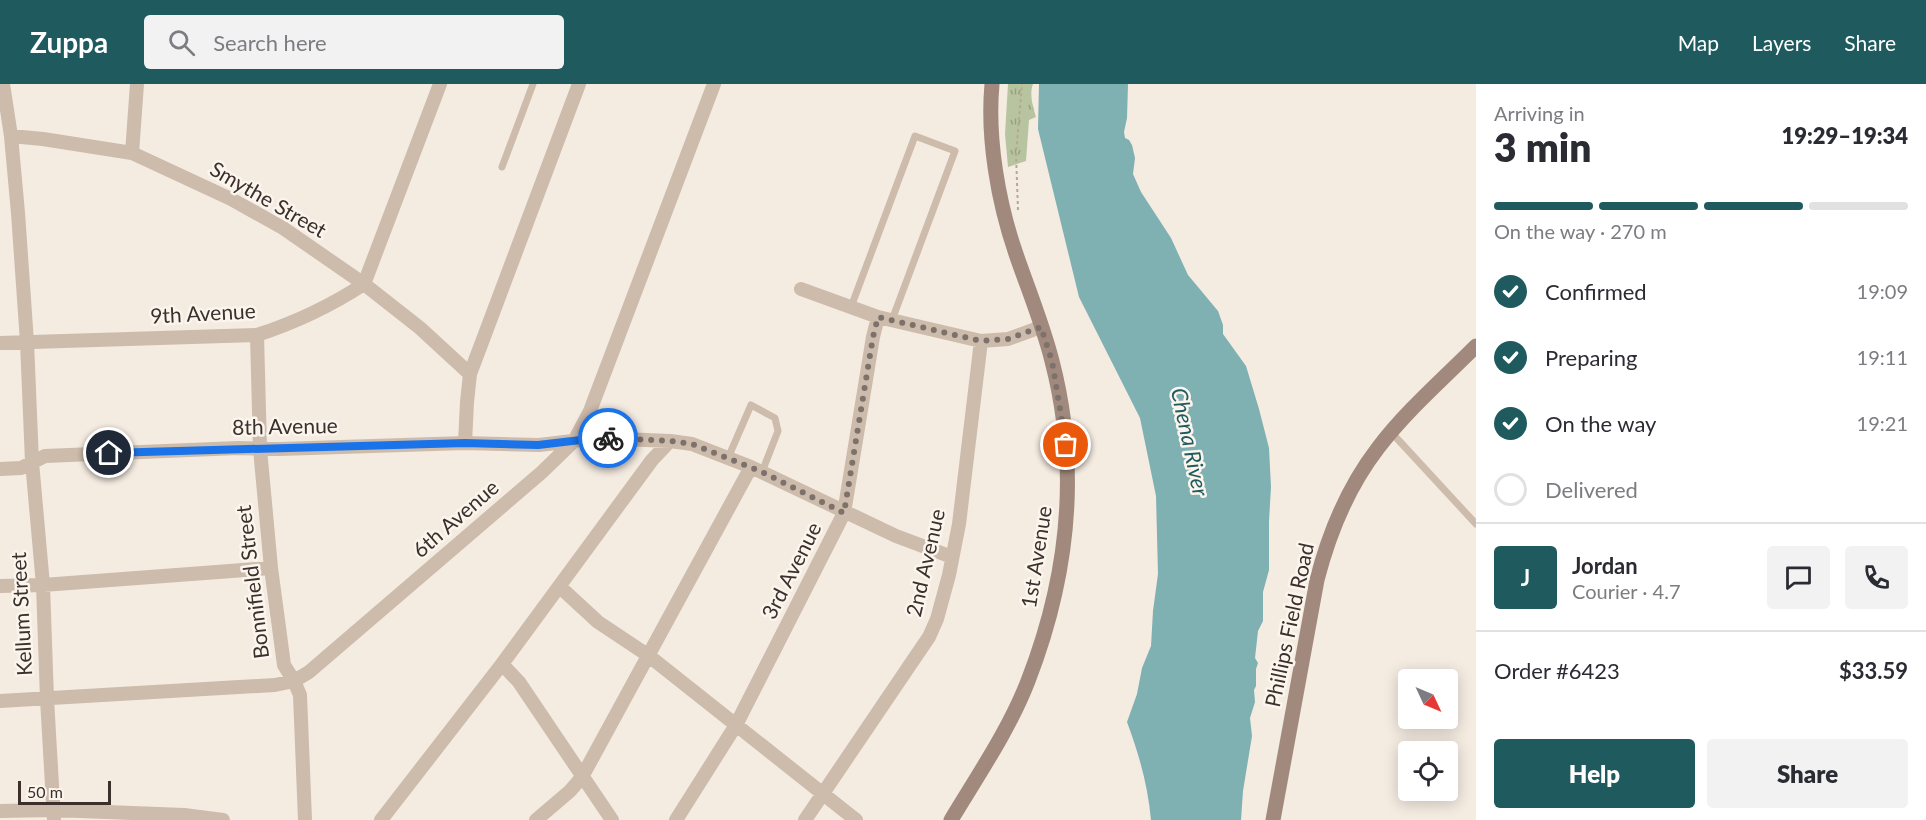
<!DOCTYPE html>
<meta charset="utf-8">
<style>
:root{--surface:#fff;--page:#f2f2f3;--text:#2b2b33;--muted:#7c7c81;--line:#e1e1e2;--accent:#1f5a5e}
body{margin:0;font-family:Lato,sans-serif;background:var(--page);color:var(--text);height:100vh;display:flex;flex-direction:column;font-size:22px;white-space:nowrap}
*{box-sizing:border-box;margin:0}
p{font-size:20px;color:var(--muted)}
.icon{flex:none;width:33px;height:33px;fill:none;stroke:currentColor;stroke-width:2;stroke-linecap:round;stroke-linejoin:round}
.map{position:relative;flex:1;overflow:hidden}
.panel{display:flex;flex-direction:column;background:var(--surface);width:450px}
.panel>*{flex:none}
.needle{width:39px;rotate:134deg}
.controls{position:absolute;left:1398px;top:585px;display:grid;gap:12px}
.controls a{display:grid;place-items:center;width:60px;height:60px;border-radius:6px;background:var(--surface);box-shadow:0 3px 15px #0003;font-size:30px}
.scale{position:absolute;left:18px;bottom:15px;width:93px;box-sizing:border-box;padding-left:6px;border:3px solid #3b302b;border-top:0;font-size:16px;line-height:21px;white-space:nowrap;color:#3b302b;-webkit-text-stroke:4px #fbf5ee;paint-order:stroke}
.pin{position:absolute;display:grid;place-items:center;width:51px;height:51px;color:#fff;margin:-26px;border:3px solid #fff;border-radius:50%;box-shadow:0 2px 6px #0007}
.courier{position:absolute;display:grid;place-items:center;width:60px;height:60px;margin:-30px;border:4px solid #1a73e8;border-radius:50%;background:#fff;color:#222;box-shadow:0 2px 8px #0007}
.headline em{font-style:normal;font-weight:800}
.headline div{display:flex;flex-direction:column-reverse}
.headline{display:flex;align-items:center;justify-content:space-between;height:102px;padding:0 18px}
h1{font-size:39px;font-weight:800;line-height:45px}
.bar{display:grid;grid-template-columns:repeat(4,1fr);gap:9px 6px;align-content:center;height:72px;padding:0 18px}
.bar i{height:8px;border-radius:4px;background:var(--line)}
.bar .on{background:var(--accent)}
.bar p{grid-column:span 4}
.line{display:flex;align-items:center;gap:15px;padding:0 18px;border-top:2px solid var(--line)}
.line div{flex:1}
.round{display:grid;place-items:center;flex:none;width:63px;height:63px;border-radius:6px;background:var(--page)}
ol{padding:0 18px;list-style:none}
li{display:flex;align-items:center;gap:18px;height:66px}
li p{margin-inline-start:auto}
li .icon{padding:6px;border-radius:50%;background:var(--accent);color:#fff;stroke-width:4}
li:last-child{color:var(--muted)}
li i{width:33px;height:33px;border:3px solid var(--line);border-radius:50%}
.cta{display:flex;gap:12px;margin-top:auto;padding:12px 18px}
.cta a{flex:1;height:69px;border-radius:6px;background:var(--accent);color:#fff;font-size:24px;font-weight:800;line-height:69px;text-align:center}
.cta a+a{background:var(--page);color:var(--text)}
header{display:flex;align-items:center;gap:36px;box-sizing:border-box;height:84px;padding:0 30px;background:var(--accent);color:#fff}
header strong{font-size:28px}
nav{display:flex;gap:33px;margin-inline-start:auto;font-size:21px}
.search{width:420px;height:54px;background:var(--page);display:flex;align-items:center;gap:15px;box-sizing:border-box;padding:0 21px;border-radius:6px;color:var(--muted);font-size:22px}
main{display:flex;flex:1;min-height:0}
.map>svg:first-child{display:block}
.park{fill:url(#park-tufts)}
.water{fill:#7fb0b2}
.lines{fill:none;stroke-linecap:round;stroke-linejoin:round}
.path{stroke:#b9a596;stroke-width:2;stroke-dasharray:3 3;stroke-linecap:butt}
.lane{stroke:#cdbbac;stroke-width:7}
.street{stroke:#cdbbac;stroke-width:14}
.secondary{stroke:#a18a7d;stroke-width:15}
.done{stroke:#7c716b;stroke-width:6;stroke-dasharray:0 10.8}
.route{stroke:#1a73e8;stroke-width:8}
.labels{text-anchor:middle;stroke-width:5;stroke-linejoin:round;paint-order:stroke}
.street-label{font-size:21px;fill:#3b302b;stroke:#fbf5ee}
.water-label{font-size:22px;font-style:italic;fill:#1f5a5e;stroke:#fbf5ee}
</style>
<header>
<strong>Zuppa</strong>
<div class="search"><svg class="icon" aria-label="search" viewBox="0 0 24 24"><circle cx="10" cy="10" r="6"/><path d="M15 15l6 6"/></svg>Search here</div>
<nav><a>Map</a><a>Layers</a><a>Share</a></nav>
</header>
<main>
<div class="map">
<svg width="1476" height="736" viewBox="0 0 1476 736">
<defs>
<pattern id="park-tufts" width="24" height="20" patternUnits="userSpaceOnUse" patternTransform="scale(1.5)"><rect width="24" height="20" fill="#b8c4a0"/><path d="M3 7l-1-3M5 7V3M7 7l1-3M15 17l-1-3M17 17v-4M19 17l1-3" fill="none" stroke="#97a083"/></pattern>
</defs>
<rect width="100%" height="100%" fill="#f4ebe1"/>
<path class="park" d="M1008 0H1033C1029 10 1033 23 1036 33L1029 36 1026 77 1008 83 1005 50Z"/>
<path class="water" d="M1039 0H1128L1127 34 1124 48 1125 54 1129 56 1132 61 1135 74 1133 90 1141 108 1171 154 1188 191 1218 227 1223 241V250L1246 282 1259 325 1269 364 1271 403 1269 437V486L1263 508V537L1258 547 1255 574 1258 579 1256 585V602L1254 606 1255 618 1250 634 1252 652 1243 707 1241 736H1151C1148 702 1139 670 1127 638L1137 610 1142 584 1151 562 1153 527 1158 490 1156 412 1140 334 1079 213 1038 45Z"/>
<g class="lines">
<path class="path" d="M1018 126 1016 70 1022 0"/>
<path class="lane" d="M502 83 533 0
M851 223 915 52 955 67 892 236
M1391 348 1476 440
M728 374 751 321 775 334 778 347 762 388"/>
<path class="street" d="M3 0 11 52 18 129 27 258 32 378 43 501 47 615 54 736
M11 52 43 55 132 69 231 115 283 144 364 200 420 244 470 290
M132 69 137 0
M801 205 878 233 981 257 1008 255 1041 243
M257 251 260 365 271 484 284 581 294 597 300 611 305 736
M0 259 257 251C294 239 332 221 364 200L440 0
M465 359 467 318 470 290 579 0
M0 385 21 384 45 372 238 364 279 365 465 359 539 361 598 354 670 357 692 360 751 383 896 452 952 473
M0 502 43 501 271 484
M560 503 598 538 649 572 856 736
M502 580 519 598 612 736
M0 617 275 601 294 597 309 588 542 388 574 357 590 327 714 0
M0 727 54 726 184 731 223 736
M381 736 502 580 652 376 670 357
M536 736 570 707 582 693 751 383
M676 736 736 641 844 429 873 253 878 233
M805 736 914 575 929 553 937 535 949 491 959 440 981 257"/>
<path class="secondary" d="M951 736C978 691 1009 646 1028 597 1068 494 1080 385 1052 277 1043 241 1028 205 1016 170 998 118 987 54 992 0
M1273 736 1317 496C1329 449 1348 403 1378 364 1406 327 1443 295 1476 262"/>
</g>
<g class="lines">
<path class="done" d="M608 354 670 357 692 360 762 388 844 429 873 253 878 233 981 257 1008 255 1041 243 1052 277 1066 361"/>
<path class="route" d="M109 369 465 359 538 361 598 354H608"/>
</g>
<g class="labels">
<g class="street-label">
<text transform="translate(268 116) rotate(30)" y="7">Smythe Street</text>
<text transform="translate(203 230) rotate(-3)" y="7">9th Avenue</text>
<text transform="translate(285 343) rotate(-1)" y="7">8th Avenue</text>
<text transform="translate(456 435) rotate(-41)" y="7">6th Avenue</text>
<text transform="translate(1037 473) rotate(-81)" y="7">1st Avenue</text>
<text transform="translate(926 479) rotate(-77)" y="7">2nd Avenue</text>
<text transform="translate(792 487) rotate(-63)" y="7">3rd Avenue</text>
<text transform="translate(253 498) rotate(-97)" y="7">Bonnifield Street</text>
<text transform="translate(22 530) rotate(-93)" y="7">Kellum Street</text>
<text transform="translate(1290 541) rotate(-78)" y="7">Phillips Field Road</text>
</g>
<g class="water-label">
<text transform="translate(1190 358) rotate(78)" y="8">Chena River</text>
</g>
</g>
</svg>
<div class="controls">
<a><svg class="needle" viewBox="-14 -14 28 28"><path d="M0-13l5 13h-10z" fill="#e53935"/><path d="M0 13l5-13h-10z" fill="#7c7c81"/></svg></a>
<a><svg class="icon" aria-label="locate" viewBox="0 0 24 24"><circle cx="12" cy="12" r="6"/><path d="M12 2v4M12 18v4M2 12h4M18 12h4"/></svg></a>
</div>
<div class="scale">50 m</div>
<div class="pin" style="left:1066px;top:361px;background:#ea580c"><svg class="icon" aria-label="bag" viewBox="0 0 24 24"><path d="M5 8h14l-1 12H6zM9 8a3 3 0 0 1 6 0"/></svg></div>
<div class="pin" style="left:109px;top:369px;background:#1f2937"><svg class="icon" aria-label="home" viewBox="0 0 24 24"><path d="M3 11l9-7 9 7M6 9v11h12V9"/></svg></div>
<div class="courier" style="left:608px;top:354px"><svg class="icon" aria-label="bike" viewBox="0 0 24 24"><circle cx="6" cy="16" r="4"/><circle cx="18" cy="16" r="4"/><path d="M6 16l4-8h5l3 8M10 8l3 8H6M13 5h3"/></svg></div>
</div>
<section class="panel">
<div class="headline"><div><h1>3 min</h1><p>Arriving in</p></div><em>19:29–19:34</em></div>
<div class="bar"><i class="on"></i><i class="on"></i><i class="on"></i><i></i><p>On the way · 270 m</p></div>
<ol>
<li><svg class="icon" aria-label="check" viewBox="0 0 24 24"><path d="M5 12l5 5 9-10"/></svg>Confirmed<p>19:09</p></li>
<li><svg class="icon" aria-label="check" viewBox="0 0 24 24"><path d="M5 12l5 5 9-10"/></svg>Preparing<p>19:11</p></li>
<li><svg class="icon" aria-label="check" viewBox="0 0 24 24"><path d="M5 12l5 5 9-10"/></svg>On the way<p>19:21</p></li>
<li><i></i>Delivered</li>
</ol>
<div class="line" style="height:108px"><b class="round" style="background:var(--accent);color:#fff">J</b><div><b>Jordan</b><p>Courier · 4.7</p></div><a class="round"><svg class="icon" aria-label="chat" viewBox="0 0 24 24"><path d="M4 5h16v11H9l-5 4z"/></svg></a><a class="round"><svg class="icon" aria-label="phone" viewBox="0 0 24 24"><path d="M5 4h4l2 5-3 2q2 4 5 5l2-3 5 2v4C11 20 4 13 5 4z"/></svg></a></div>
<div class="line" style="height:78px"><div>Order #6423</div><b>$33.59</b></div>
<div class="cta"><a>Help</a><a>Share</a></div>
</section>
</main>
